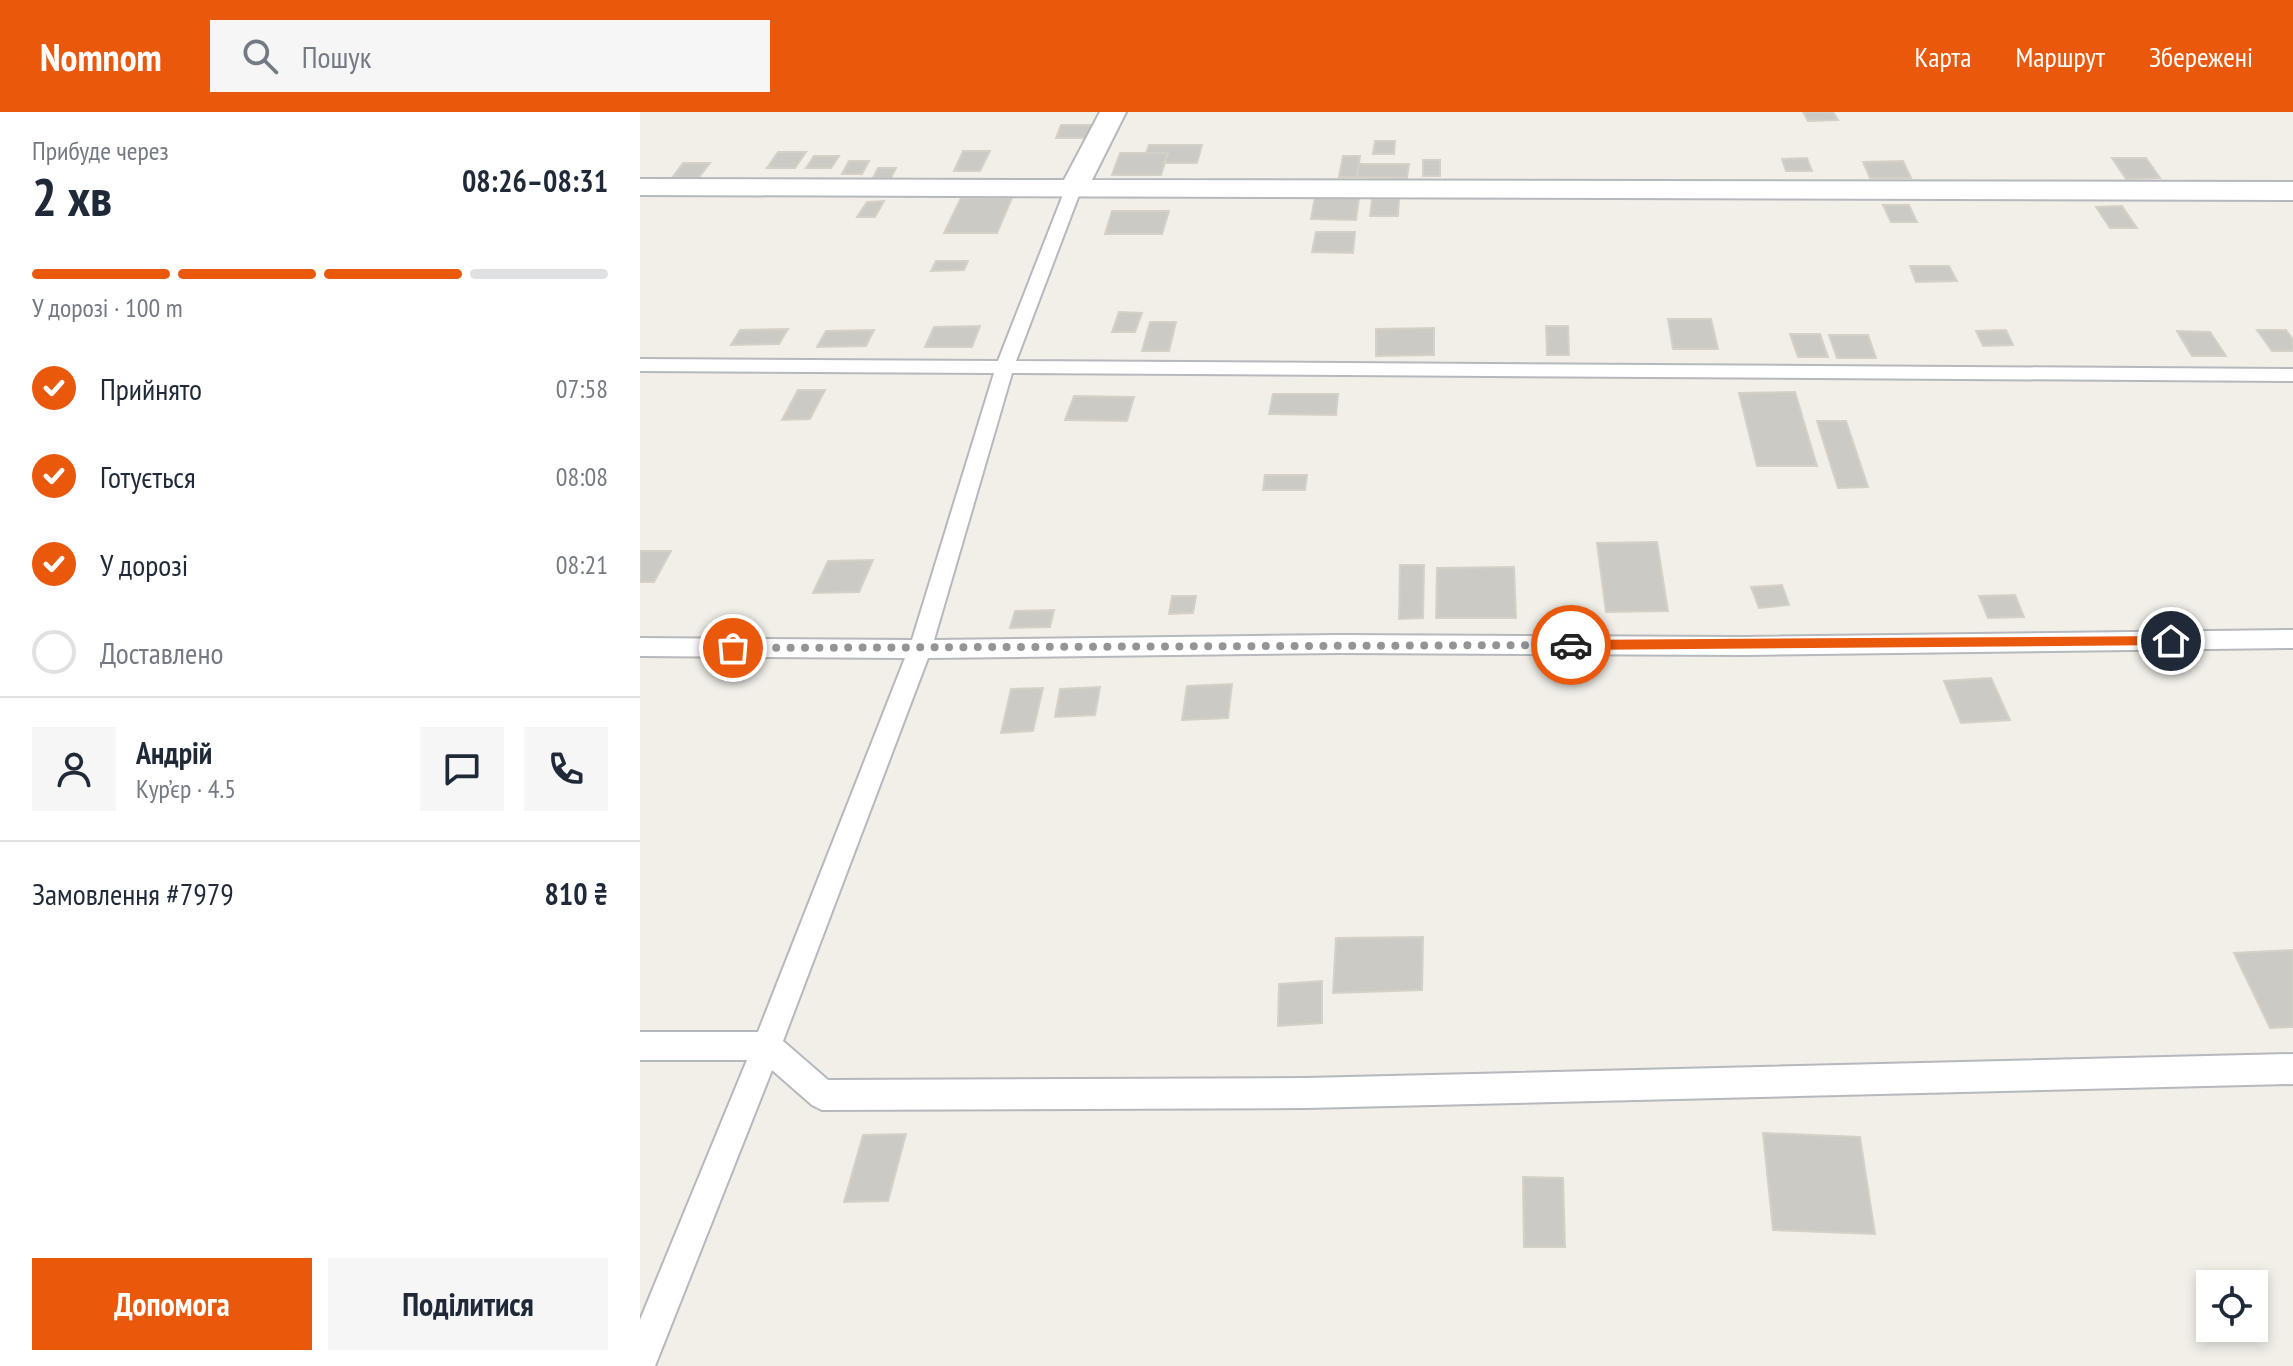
<!DOCTYPE html>
<html lang="uk">
<meta charset="utf-8">
<style>
:root{--surface:#fff;--page:#f6f6f7;--text:#1f2937;--muted:#747a83;--line:#e0e1e3;--accent:#ea580c}
body{margin:0;font-family:"PT Sans Narrow",sans-serif;background:var(--page);color:var(--text);height:100vh;display:flex;flex-direction:column;font-size:30px;white-space:nowrap}
*{box-sizing:border-box;margin:0}
p{font-size:26px;color:var(--muted)}
.icon{flex:none;width:44px;height:44px;fill:none;stroke:currentColor;stroke-width:2;stroke-linecap:round;stroke-linejoin:round}
.map{position:relative;flex:1;overflow:hidden}
.drawer{display:flex;flex-direction:column;background:var(--surface);width:640px}
.drawer>*{flex:none}
.buttons{position:absolute;left:1556px;top:1158px;display:grid;gap:16px}
.buttons a{display:grid;place-items:center;width:72px;height:72px;border-radius:0px;background:var(--surface);box-shadow:0 4px 12px #0003;font-size:40px}
.pin{position:absolute;display:grid;place-items:center;width:68px;height:68px;color:#fff;margin:-34px;border:4px solid #fff;border-radius:50%;box-shadow:0 2px 8px #0007}
.courier{position:absolute;display:grid;place-items:center;width:80px;height:80px;margin:-40px;border:6px solid #ea580c;border-radius:50%;background:#fff;color:#222;box-shadow:0 2px 10px #0007}
.overview em{font-style:normal;font-weight:800}
.overview div{display:flex;flex-direction:column-reverse}
.overview{display:flex;align-items:center;justify-content:space-between;height:136px;padding:0 32px}
h1{font-size:52px;font-weight:800;line-height:60px}
.bar{display:grid;grid-template-columns:repeat(4,1fr);gap:12px 8px;align-content:center;height:96px;padding:0 32px}
.bar i{height:10px;border-radius:6px;background:var(--line)}
.bar .on{background:var(--accent)}
.bar p{grid-column:span 4}
.line{display:flex;align-items:center;gap:20px;padding:0 32px;border-top:2px solid var(--line)}
.line div{flex:1}
.round{display:grid;place-items:center;flex:none;width:84px;height:84px;border-radius:0px;background:var(--page)}
ol{padding:0 32px;list-style:none}
li{display:flex;align-items:center;gap:24px;height:88px}
li p{margin-inline-start:auto}
li .icon{padding:8px;border-radius:50%;background:var(--accent);color:#fff;stroke-width:4}
li:last-child{color:var(--muted)}
li i{width:44px;height:44px;border:4px solid var(--line);border-radius:50%}
.action{display:flex;gap:16px;margin-top:auto;padding:16px 32px}
.action a{flex:1;height:92px;border-radius:0px;background:var(--accent);color:#fff;font-size:32px;font-weight:800;line-height:92px;text-align:center}
.action a+a{background:var(--page);color:var(--text)}
header{display:flex;align-items:center;gap:48px;box-sizing:border-box;height:112px;padding:0 40px;background:var(--accent);color:#fff}
header strong{font-size:38px}
nav{display:flex;gap:44px;margin-inline-start:auto;font-size:28px}
.search{width:560px;height:72px;background:var(--page);display:flex;align-items:center;gap:20px;box-sizing:border-box;padding:0 28px;border-radius:0px;color:var(--muted);font-size:30px}
main{display:flex;flex:1;min-height:0}
.map>svg:first-child{display:block}
.building{fill:#cccac5;stroke:#d6d1c6;stroke-width:2}
.lines{fill:none;stroke-linecap:round;stroke-linejoin:round}
.lane-casing{stroke:#b5b8bc;stroke-width:4}
.street-casing{stroke:#b5b8bc;stroke-width:4}
.lane{fill:#fff;fill-rule:evenodd}
.street{fill:#fff;fill-rule:evenodd}
.route{fill:#ea580c}
.done{stroke:#929495;stroke-width:8;stroke-dasharray:0 14.4}
</style>
<header>
<strong>Nomnom</strong>
<div class="search"><svg class="icon" aria-label="search" viewBox="0 0 24 24"><circle cx="10" cy="10" r="6"/><path d="M15 15l6 6"/></svg>Пошук</div>
<nav><a>Карта</a><a>Маршрут</a><a>Збережені</a></nav>
</header>
<main>
<section class="drawer">
<div class="overview"><div><h1>2 хв</h1><p>Прибуде через</p></div><em>08:26–08:31</em></div>
<div class="bar"><i class="on"></i><i class="on"></i><i class="on"></i><i></i><p>У дорозі · 100 m</p></div>
<ol>
<li><svg class="icon" aria-label="check" viewBox="0 0 24 24"><path d="M5 12l5 5 9-10"/></svg>Прийнято<p>07:58</p></li>
<li><svg class="icon" aria-label="check" viewBox="0 0 24 24"><path d="M5 12l5 5 9-10"/></svg>Готується<p>08:08</p></li>
<li><svg class="icon" aria-label="check" viewBox="0 0 24 24"><path d="M5 12l5 5 9-10"/></svg>У дорозі<p>08:21</p></li>
<li><i></i>Доставлено</li>
</ol>
<div class="line" style="height:144px"><a class="round"><svg class="icon" aria-label="person" viewBox="0 0 24 24"><circle cx="12" cy="8" r="4"/><path d="M4 21q1-7 8-7t8 7"/></svg></a><div><b>Андрій</b><p>Кур’єр · 4.5</p></div><a class="round"><svg class="icon" aria-label="chat" viewBox="0 0 24 24"><path d="M4 5h16v11H9l-5 4z"/></svg></a><a class="round"><svg class="icon" aria-label="phone" viewBox="0 0 24 24"><path d="M5 4h4l2 5-3 2q2 4 5 5l2-3 5 2v4C11 20 4 13 5 4z"/></svg></a></div>
<div class="line" style="height:104px"><div>Замовлення #7979</div><b>810 ₴</b></div>
<div class="action"><a>Допомога</a><a>Поділитися</a></div>
</section>
<div class="map">
<svg width="1653" height="1254" viewBox="0 0 1653 1254">
<rect width="100%" height="100%" fill="#f1efe8"/>
<path class="building" d="M1163 0H1193L1198 8 1168 9Z
M421 13H454L449 26H416Z
M735 29H755L754 42H733Z
M509 33H562L557 51H524L528 41H506Z
M323 39H350L340 59H314Z
M138 40H166L155 56H127Z
M480 41H528L521 63H472Z
M174 44H199L191 56H166Z
M703 44H720L717 65H699Z
M1167 46 1172 59H1146L1142 47Z
M1472 46H1506L1520 66 1486 67Z
M783 48H800V64H783Z
M209 49H229L222 62H202Z
M1263 49 1271 66H1230L1223 50Z
M43 51H70L59 65 32 66Z
M719 52H769L767 66 717 65Z
M238 56H256L251 66H233Z
M675 85 719 86 716 108 671 107Z
M321 86H372L357 121H304Z
M732 87H759L758 104H730Z
M244 89 235 105H217L227 90Z
M1243 93H1269L1277 110H1251Z
M1482 94 1497 116H1470L1456 95Z
M472 99H529L522 122H465Z
M676 120H715L713 141 672 140Z
M296 149H328L324 158 291 159Z
M1270 154H1309L1317 169 1276 170Z
M479 200 502 201 495 220H472Z
M1028 207H1071L1078 237H1033Z
M510 210H536L529 239H502Z
M340 214 332 235H285L294 215Z
M906 214H928L929 243H907Z
M794 216V243L736 244V217Z
M148 217 139 232 91 233 100 218Z
M234 218 226 234 177 235 186 219Z
M1366 218 1373 233 1343 234 1336 219Z
M1617 218H1646L1653 228V239H1632Z
M1537 219 1570 220 1586 244H1552Z
M1150 222H1180L1188 245H1158Z
M1189 223H1228L1236 246H1197Z
M158 278H185L170 307 142 308Z
M1155 280 1177 354H1117L1099 281Z
M633 282H698L696 303 629 302Z
M434 284 494 285 487 309 425 308Z
M1177 309H1206L1228 375 1198 376Z
M625 363H667L665 378H623Z
M1017 430 1028 499 966 500 957 431Z
M0 439H31L14 470H0Z
M233 448 219 480 173 481 188 449Z
M760 453H784L783 506 759 507Z
M874 455 876 506H796L797 456Z
M1142 473 1149 493 1119 496 1111 475Z
M1375 483 1384 505 1348 506 1339 484Z
M532 484H556L553 501 529 502Z
M414 498 410 515 370 516 375 499Z
M1351 566 1370 608 1321 611 1304 569Z
M592 572 588 606 542 608 547 574Z
M460 575 455 603 415 605 420 577Z
M403 576 393 619 361 621 371 577Z
M783 825 782 878 693 881 696 826Z
M1653 838V915L1630 916 1594 841Z
M682 869V911L638 914 639 872Z
M1123 1021 1220 1025 1235 1122 1133 1118Z
M266 1022 248 1089 204 1090 223 1023Z
M883 1065 923 1066 925 1135H884Z"/>
<g class="lines">
<defs>
<path id="lane" d="M434 70 442 75 376 249 1653 257V269L372 261 294 528 700 523 1104 525 1653 518V536L1104 543 700 541 288 546 143 929 188 968 666 966 1653 942V972L666 996 182 998 172 993 132 958 15 1254H0V1208L107 948H0V920H118L265 546 0 544V526L272 528 354 261 0 259V247L358 249 426 75Z"/>
<path id="street" d="M460 0H486L452 68 1653 70V88L0 83V67L424 68Z"/>
</defs>
<use href="#lane" class="lane-casing"/>
<use href="#street" class="street-casing"/>
<use href="#lane" class="lane"/>
<use href="#street" class="street"/>
</g>
<path class="route" d="M1531 524 1537 529 1531 533 931 538 925 533 931 528Z"/>
<g class="lines">
<path class="done" d="M93 536 931 533"/>
</g>
</svg>
<div class="buttons">
<a><svg class="icon" aria-label="locate" viewBox="0 0 24 24"><circle cx="12" cy="12" r="6"/><path d="M12 2v4M12 18v4M2 12h4M18 12h4"/></svg></a>
</div>
<div class="pin" style="left:93px;top:536px;background:#ea580c"><svg class="icon" aria-label="bag" viewBox="0 0 24 24"><path d="M5 8h14l-1 12H6zM9 8a3 3 0 0 1 6 0"/></svg></div>
<div class="pin" style="left:1531px;top:529px;background:#1f2937"><svg class="icon" aria-label="home" viewBox="0 0 24 24"><path d="M3 11l9-7 9 7M6 9v11h12V9"/></svg></div>
<div class="courier" style="left:931px;top:533px"><svg class="icon" aria-label="car" viewBox="0 0 24 24"><path d="M5 17H2v-5l4-1 3-4h7l3 4 3 1v5h-3M9 17h6M6 11h13"/><circle cx="7" cy="17" r="2"/><circle cx="17" cy="17" r="2"/></svg></div>
</div>
</main>
